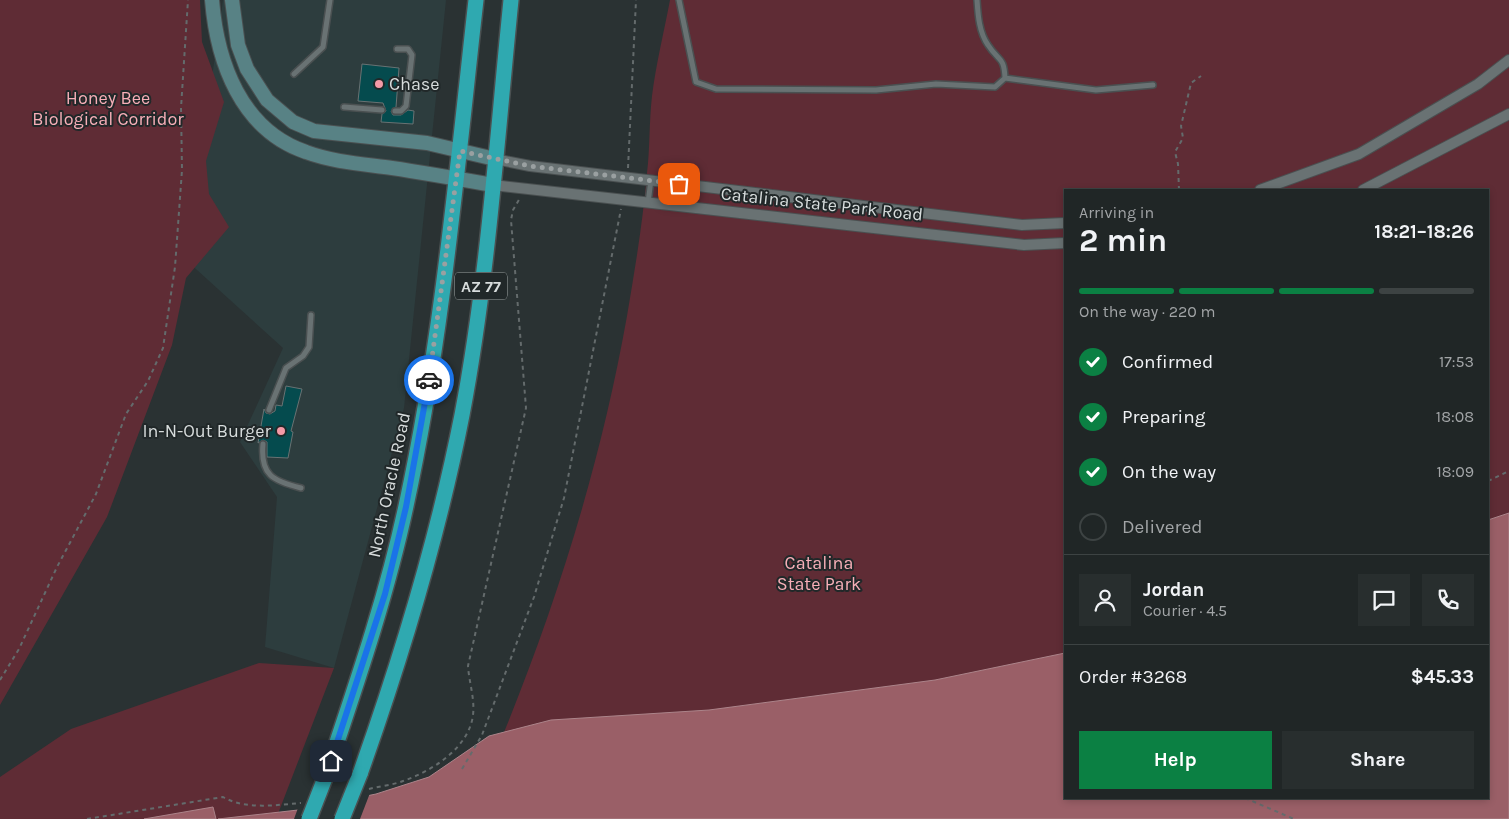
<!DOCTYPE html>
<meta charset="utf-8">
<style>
:root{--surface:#202626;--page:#282e2e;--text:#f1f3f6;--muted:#a2a5a7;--line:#3d4343;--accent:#0b8043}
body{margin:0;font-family:Karla,sans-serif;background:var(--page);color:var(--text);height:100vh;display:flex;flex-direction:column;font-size:19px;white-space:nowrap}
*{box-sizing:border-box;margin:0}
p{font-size:16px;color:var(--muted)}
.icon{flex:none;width:28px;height:28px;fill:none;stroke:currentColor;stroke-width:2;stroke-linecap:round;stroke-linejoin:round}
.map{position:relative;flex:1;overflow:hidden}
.side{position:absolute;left:1064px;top:189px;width:425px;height:610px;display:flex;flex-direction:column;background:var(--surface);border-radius:0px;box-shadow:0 2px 8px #0003,0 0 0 1px var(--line)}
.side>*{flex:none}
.pin{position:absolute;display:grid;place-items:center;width:42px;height:42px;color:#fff;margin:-21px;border-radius:10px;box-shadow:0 2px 8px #0006}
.courier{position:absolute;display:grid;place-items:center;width:50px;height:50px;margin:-25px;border:4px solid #1a73e8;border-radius:50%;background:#fff;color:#222;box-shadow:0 1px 6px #0007}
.head em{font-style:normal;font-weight:700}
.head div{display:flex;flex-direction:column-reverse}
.head{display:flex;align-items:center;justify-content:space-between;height:85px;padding:0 15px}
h1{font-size:32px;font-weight:700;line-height:38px}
.bar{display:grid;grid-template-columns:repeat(4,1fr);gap:8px 5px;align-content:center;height:60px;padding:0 15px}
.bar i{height:6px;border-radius:4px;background:var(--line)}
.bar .on{background:var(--accent)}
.bar p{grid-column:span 4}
.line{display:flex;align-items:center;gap:12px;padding:0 15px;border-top:1px solid var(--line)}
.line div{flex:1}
.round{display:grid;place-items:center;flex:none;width:52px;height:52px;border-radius:0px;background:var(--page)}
ol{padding:0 15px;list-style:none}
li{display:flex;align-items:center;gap:15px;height:55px}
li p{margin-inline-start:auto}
li .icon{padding:5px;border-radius:50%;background:var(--accent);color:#fff;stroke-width:4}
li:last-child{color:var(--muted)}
li i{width:28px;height:28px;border:2px solid var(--line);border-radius:50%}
.cta{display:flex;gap:10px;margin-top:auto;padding:10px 15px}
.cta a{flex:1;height:58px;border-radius:0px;background:var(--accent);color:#fff;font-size:20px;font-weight:700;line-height:58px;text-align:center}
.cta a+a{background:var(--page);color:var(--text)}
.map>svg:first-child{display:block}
.built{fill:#2d3d3e}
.green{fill:#5f2c35;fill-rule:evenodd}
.water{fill:#9a5f67;stroke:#ac848a}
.pier{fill:#2a3233}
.building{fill:#054b4e;stroke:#697273}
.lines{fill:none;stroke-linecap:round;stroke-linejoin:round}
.lane-casing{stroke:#4a5051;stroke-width:8}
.street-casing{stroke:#4a5051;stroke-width:12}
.secondary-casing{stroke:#4a5051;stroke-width:16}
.highway-casing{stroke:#4a5051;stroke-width:18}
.path{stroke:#646b6c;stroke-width:2;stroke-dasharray:4 4;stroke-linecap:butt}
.lane{stroke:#697273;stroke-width:5}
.street{stroke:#697273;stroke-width:10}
.secondary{stroke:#588285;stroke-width:14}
.highway{stroke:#2fa9b0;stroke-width:15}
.highway-bridge-casing{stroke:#4a5051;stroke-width:18;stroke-linecap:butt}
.highway-bridge{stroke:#2fa9b0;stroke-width:15}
.done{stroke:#9aa0a1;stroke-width:5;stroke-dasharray:0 9}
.route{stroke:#1a73e8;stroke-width:6}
.poi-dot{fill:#f49aa7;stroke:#212829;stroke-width:2}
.labels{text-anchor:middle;stroke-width:4;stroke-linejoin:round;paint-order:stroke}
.shield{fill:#212829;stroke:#a0a6a6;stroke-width:1}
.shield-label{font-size:16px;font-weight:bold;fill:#d7dcdc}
.poi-label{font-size:18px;fill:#d7dcdc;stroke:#212829;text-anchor:start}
.park-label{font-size:18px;fill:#f8afb8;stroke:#212829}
.street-label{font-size:18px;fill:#d7dcdc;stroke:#212829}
</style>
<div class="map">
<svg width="1509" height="819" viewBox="0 0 1509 819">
<rect width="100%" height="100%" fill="#2a3233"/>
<path class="built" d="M223 0H446L404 408 334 668 265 647 277 497 240 442 283 348 186 260Z"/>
<path class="green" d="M0 0H200L202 42 224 102 206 161 209 194 229 227 186 278 172 345 107 517 0 705Z
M670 0H1509V819H467C539 658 596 491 627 316 635 269 643 221 647 173 650 148 649 122 652 96 656 64 664 32 670 0ZM1065 190H1488V798H1065Z
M259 663 334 668 276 819H0V777L71 729Z"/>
<path class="water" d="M1509 513V819H218L298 810 376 794 429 777 489 736 551 720 709 710 935 680 1065 653V798H1488V520Z
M213 807 216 819H144Z"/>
<path class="pier" d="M370 793 360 819H294L298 808Z"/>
<path class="building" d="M362 64 399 68 396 107 391 111 393 115H401L408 110 414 111 413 124 381 122 382 114 386 111 383 103 358 101Z
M286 386 302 389 291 431 293 432 288 458 267 457V442L263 440 258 443 264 409 266 413 270 414 275 411 276 405 282 406Z"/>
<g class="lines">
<defs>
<path id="lane" d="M679 0 696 82 716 89 876 90 936 84 995 87 1005 78C1004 56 999 62 988 45 979 32 978 15 977 0
M294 74 323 47 330 0
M1005 78 1096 90 1153 85
M344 107 382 110
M395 111H401L406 106 412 55 408 49H397
M648 203 651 180
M269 410 286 368 303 356 309 347 311 315
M263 444C260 475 273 481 301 488"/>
<path id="street" d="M495 159 530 166 1022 225 1065 223
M493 185 1024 245 1065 243
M1260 190 1359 154 1478 84 1509 60
M1363 190 1509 114"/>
<path id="secondary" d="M212 0C217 62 241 130 306 152 333 162 363 164 392 168 425 173 459 179 493 185
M232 0 238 45 247 69 267 100 293 122 314 131 427 143 495 159"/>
<path id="highway" d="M360 774C402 656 438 537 462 415 488 279 497 137 511 0
M325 778C355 688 386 599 406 506 442 340 457 169 476 0"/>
</defs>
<use href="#lane" class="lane-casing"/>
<use href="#street" class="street-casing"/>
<use href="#secondary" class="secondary-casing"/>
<use href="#highway" class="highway-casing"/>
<path class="path" d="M628 168 636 0
M1179 190 1178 164 1175 152 1183 138 1181 126 1191 83 1201 76
M1488 481 1509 471
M0 680 19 649 57 567 96 494 126 414 148 381 163 348 175 267 182 170 181 108 188 0
M462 769 482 735 534 597 564 498 621 209
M369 789C380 786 393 785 403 781 432 771 469 748 473 715 475 699 469 682 468 666L526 408 511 220 513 210 520 198
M1245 798 1294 819
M87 819 223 797C246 810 276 805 301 803"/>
<use href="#lane" class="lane"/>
<use href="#street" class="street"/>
<use href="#secondary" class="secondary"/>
<use href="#highway" class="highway"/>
<defs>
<path id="highway-bridge" d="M309 819 325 778
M342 819 360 774"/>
</defs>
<use href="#highway-bridge" class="highway-bridge-casing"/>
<use href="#highway-bridge" class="highway-bridge"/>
</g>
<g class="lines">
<path class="done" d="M429 380 460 151 530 166 679 184"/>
<path class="route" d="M331 761 385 594 406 507 429 380"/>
</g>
<g class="poi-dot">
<circle cx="379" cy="84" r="5"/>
<circle cx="281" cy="431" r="5"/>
</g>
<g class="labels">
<rect class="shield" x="455" y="272.5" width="52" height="27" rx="4"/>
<g class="shield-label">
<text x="481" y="292">AZ 77</text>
</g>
<g class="poi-label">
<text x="389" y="90">Chase</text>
<text x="271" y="437" text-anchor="end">In-N-Out Burger</text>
</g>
<g class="park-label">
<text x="108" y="104">Honey Bee<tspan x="108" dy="21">Biological Corridor</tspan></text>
<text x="819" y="569">Catalina<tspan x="819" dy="21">State Park</tspan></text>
</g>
<g class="street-label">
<text transform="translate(822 204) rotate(6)" y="6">Catalina State Park Road</text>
<text transform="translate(389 485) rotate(-78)" y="6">North Oracle Road</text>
</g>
</g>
</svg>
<div class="pin" style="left:679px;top:184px;background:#ea580c"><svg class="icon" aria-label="bag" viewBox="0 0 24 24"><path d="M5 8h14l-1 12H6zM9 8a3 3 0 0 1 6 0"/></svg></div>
<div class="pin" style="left:331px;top:761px;background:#1f2937"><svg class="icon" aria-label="home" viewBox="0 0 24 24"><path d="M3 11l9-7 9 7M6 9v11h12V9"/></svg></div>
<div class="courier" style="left:429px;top:380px"><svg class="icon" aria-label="car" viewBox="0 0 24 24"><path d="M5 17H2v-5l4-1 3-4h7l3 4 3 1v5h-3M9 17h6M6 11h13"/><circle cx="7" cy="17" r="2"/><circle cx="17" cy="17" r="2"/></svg></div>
<section class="side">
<div class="head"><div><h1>2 min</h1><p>Arriving in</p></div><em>18:21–18:26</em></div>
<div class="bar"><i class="on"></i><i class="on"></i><i class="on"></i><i></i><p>On the way · 220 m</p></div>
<ol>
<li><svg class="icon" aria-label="check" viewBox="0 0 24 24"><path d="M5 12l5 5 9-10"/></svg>Confirmed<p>17:53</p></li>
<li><svg class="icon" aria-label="check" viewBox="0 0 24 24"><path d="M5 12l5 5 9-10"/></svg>Preparing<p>18:08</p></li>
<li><svg class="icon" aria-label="check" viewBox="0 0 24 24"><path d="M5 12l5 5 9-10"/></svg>On the way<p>18:09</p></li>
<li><i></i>Delivered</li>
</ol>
<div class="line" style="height:90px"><a class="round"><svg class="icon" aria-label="person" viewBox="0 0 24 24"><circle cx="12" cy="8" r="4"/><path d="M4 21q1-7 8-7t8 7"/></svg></a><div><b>Jordan</b><p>Courier · 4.5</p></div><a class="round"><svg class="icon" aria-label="chat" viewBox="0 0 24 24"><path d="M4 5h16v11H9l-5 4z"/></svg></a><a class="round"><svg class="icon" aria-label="phone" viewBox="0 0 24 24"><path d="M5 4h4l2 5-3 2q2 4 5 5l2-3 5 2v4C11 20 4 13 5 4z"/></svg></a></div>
<div class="line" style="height:65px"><div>Order #3268</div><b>$45.33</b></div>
<div class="cta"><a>Help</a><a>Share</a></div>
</section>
</div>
